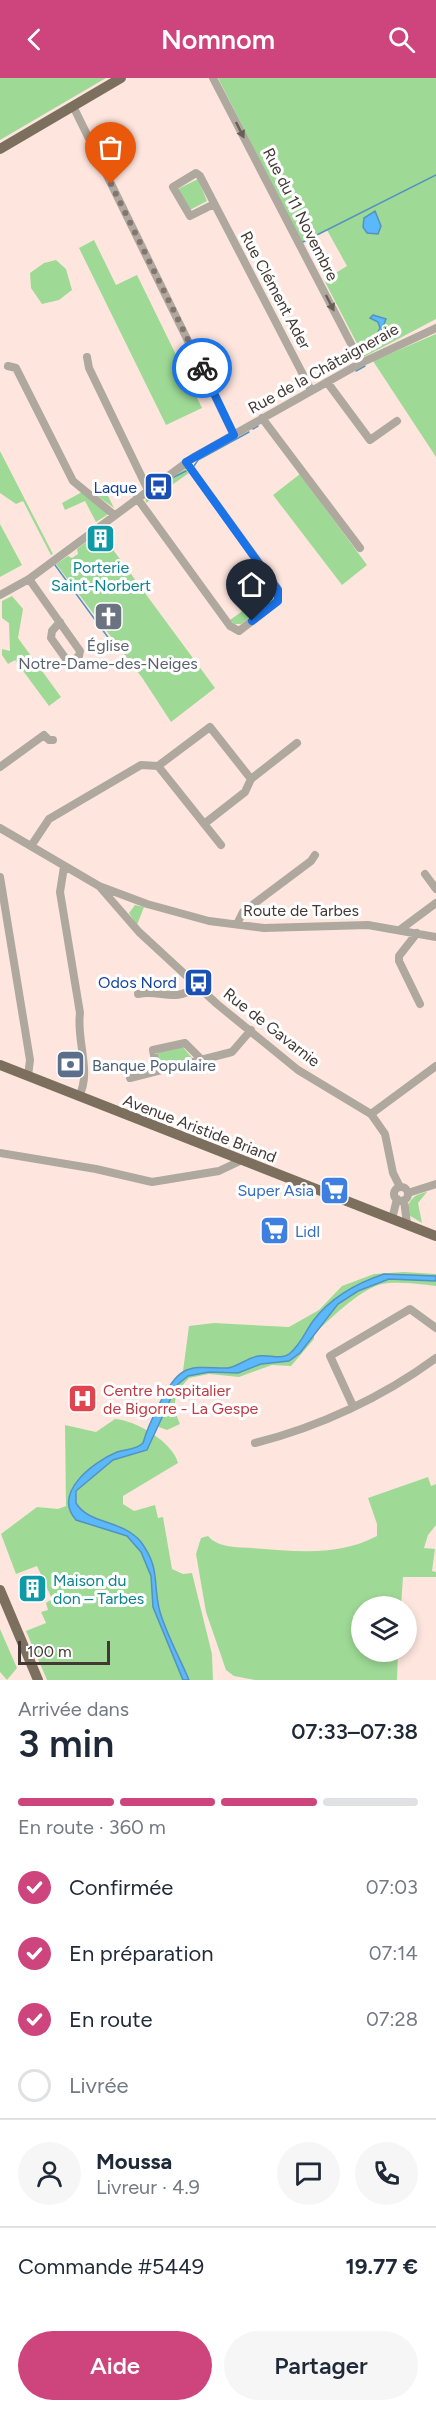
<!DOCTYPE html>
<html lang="fr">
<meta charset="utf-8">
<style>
:root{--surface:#fff;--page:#f6f6f7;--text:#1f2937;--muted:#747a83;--line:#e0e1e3;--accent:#ce457e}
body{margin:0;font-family:Figtree,sans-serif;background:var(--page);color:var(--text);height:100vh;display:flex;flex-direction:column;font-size:22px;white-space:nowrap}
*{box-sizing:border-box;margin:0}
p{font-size:20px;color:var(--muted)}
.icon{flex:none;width:33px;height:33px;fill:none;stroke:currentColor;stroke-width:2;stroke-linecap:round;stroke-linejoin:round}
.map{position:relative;height:1602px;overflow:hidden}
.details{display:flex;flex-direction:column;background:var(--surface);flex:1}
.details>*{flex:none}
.controls{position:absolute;left:351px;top:1518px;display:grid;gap:12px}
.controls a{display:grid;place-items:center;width:66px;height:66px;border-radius:50%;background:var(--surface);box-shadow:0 3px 9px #0003;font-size:30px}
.scale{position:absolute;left:18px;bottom:15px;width:92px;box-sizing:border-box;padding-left:6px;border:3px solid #433834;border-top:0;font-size:16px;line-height:21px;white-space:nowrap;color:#433834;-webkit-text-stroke:4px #fff;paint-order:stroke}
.pin{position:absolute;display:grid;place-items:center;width:51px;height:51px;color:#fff;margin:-62px -26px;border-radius:50% 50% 50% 0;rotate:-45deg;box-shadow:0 0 6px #0007}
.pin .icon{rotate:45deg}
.courier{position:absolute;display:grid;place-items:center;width:60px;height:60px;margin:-30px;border:4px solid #1a73e8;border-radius:50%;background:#fff;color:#222;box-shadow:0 2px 8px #0007}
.overview em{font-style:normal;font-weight:600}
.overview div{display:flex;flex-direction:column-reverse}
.overview{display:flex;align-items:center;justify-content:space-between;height:102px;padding:0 18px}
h1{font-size:39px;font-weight:600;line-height:45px}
.bar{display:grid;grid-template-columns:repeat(4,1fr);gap:9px 6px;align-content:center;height:72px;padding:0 18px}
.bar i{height:8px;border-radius:4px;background:var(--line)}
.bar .selected{background:var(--accent)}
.bar p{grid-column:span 4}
.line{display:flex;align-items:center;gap:15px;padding:0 18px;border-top:2px solid var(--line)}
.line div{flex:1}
.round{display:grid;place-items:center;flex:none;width:63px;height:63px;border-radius:32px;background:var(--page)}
ol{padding:0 18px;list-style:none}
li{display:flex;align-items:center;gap:18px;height:66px}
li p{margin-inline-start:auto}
li .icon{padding:6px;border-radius:50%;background:var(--accent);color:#fff;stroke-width:4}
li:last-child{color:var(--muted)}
li i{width:33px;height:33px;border:3px solid var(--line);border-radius:50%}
.action{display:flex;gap:12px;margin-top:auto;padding:12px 18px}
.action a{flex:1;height:69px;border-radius:36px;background:var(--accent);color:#fff;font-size:24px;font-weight:600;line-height:69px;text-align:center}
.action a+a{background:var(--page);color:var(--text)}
header{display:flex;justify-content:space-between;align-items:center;height:78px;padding:0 18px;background:var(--accent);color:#fff;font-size:27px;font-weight:600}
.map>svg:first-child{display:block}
.green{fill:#9eda96}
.water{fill:#5bb8fa;stroke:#5492bf;stroke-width:1.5}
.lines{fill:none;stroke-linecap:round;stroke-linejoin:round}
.stream{stroke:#5492bf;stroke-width:1.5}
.minor{stroke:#afa89e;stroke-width:8}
.major{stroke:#7c6f5e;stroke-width:10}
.oneway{fill:#695f59}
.done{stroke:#847570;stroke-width:6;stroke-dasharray:0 10.8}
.route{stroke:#1a73e8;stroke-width:8}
.labels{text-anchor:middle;stroke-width:6;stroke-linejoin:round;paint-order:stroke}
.street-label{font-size:16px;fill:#433834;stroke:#fff}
.transit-label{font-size:16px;fill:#164399;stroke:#fff;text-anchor:end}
.culture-label{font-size:16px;fill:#0d838f;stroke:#fff}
.worship-label{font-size:16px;fill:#5b616d;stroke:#fff}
.service-label{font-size:16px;fill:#4e5e75;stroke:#fff;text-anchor:start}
.shop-label{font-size:16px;fill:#366cbe;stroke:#fff;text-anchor:end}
.health-label{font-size:16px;fill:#be3a42;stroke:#fff;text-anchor:start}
</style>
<header><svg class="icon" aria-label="back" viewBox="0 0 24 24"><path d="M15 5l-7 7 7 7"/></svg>Nomnom<svg class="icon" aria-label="search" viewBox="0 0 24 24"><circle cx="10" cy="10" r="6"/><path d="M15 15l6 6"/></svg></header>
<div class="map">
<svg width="436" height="1602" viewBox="0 0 436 1602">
<rect width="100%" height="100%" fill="#fee6de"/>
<path class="green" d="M0 0H106L0 62Z
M218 0H436V241L364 279 324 202 347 188 327 152 302 165Z
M198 101 207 123 188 133 178 111Z
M94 162 116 207 137 197 202 330 166 347 79 170Z
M56 182 66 191 72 212 59 222 42 226 31 210 30 195 44 185Z
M436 256V379L373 283Z
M0 373 53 476 51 477 23 423 16 426 0 415Z
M185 391 189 395 146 425 145 418Z
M300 396 367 487 342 507 273 417Z
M103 408 114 430 92 414Z
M82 414 107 434V437L96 444 85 423 65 432 62 425Z
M0 446 22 487 0 499Z
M100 454 215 610 171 644 143 601 56 486 68 478 72 480 78 476 77 471Z
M273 511 275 520 272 523 241 546H234L230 542Z
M12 518 23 531 18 560 61 619 49 628 15 582 8 586 2 577V571L10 573 9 545 2 540V523Z
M135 827 144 829 137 847 129 835Z
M182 968 193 981 161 989 157 975Z
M427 1114 418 1125 422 1145 407 1136C408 1122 413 1117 427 1114Z
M404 1194 436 1196V1208C421 1206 403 1204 388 1205 363 1207 332 1240 314 1256V1261L291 1288 272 1287 239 1299 209 1296 189 1300C174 1316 171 1326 180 1346L167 1352 151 1346 173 1303 183 1293 189 1248 214 1245 289 1249 319 1232 342 1208 374 1196Z
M115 1341C135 1342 173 1364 178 1385L123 1418V1426L134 1433 155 1427 158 1440 163 1439 172 1491 183 1496 192 1495 212 1576 213 1602H47L26 1553 46 1545 41 1534 48 1532 46 1525 52 1521 37 1488 16 1496 1 1456 37 1429 58 1431 66 1428 65 1347 96 1354Z
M428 1399 431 1408 436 1406V1447L428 1457 424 1470 435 1471 432 1493 436 1494V1499H403L401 1528H362V1574H398L397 1602H255L234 1598 226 1592 206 1534 196 1476 201 1460 208 1458C218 1470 238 1469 252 1470 295 1473 337 1479 377 1458V1446L368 1420Z
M0 1551 17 1590 7 1602 0 1594Z"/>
<path class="water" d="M375 133 381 148 378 156 367 155 363 149 364 140Z
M373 237 386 241 379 259 376 258 380 250 378 244 370 240Z
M384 1196 436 1198V1203L389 1201 358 1213 338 1226 300 1275 289 1283 261 1286 238 1295 209 1294 188 1298 177 1307 147 1372 113 1382 76 1413V1425C89 1447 122 1441 141 1464 160 1490 153 1503 159 1530 164 1552 180 1580 189 1602H183L153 1529 151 1498 141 1474 127 1458 76 1442C52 1415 93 1384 117 1374 126 1371 136 1372 143 1365 148 1348 168 1302 183 1294 196 1286 214 1291 228 1290 239 1288 247 1280 258 1278 268 1276 281 1282 289 1276 300 1268 305 1254 313 1243 331 1219 357 1205 384 1196Z"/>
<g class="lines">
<path class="stream" d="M303 164 436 97
M356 293 365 288
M253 351 258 348
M194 388 198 382 249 354
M174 399 186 393
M55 487 118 573"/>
<path class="minor" d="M213 0 361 285
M73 28 234 357
M214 126 190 138 173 109 196 95 200 98 311 312
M87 279 89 290 148 412
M8 288 16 290 73 403 113 436
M327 304 370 362 397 343
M262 340 360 470
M137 420 230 548 239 553 278 523V511L186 384
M29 501 80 573 79 578 72 583 66 581 51 560 52 553 60 544
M0 517 29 501 194 379 361 285 436 250
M158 688 210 649 251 701
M0 689 44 657 49 662H53
M204 746 245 714 251 701 297 665
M0 750 99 808 147 826 209 843 264 850 368 847 436 859
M31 768 49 741 141 687 158 688 221 767
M64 789 60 814 80 935C76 962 92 994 79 1018
M425 796 436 811
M0 799 30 982 28 998
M99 808 139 854 217 926 298 992 371 1036 385 1056 393 1095 400 1109
M237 846 243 834 311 783 315 777
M401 851 436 825
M417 855 399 878V883L420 926
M138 916C161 911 174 926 197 908
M157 993 153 972 185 965 201 981
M130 1000 232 974 251 952
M371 1036 436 988
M0 1075 96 1091 152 1104 219 1093 242 1082
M394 1116a7 7 0 1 1 14 0a7 7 0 1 1-14 0Z
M408 1115 436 1106
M404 1122 407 1146
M392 1141 397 1121
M353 1328 330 1278 410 1231 436 1250
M255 1365C319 1349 383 1319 436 1280"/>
<path class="major" d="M0 71 121 0
M0 987 436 1158
M0 1512 38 1602"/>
</g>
<defs><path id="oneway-solid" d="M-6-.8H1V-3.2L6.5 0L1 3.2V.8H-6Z" transform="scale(1.5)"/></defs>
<g class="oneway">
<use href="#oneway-solid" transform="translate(240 52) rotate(63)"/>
<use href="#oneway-solid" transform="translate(330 225) rotate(63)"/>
</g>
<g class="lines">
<path class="done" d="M111 106 202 290"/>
<path class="route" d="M202 290 234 357 186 384 278 512V523L252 543"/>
</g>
<defs>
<symbol id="bus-square" viewBox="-11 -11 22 22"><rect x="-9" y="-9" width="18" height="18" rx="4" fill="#1a4fb4" stroke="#fff"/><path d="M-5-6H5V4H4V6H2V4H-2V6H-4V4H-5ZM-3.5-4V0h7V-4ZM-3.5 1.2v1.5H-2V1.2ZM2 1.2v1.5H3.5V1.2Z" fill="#fff"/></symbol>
<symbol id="building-square" viewBox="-11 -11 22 22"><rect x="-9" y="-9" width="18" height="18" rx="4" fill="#0f9aa8" stroke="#fff"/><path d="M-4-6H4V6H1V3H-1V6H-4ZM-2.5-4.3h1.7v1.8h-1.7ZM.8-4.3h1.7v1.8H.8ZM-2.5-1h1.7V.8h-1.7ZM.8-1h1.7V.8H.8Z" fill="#fff"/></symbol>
<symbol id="church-square" viewBox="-11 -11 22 22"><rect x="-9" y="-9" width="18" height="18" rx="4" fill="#6b7280" stroke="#fff"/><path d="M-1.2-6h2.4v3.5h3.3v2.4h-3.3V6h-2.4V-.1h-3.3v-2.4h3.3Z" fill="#fff"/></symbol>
<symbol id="bank-square" viewBox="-11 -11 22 22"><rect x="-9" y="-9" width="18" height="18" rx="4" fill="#5c6f8a" stroke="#fff"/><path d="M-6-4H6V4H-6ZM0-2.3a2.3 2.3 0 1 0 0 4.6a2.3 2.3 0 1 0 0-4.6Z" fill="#fff"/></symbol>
<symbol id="supermarket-square" viewBox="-11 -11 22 22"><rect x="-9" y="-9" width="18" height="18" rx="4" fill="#3f7fe0" stroke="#fff"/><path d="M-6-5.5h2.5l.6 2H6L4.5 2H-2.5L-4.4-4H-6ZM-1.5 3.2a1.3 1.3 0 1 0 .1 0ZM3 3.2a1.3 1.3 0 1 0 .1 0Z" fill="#fff"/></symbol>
<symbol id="hospital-square" viewBox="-11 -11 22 22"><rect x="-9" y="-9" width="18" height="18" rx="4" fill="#e0444e" stroke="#fff"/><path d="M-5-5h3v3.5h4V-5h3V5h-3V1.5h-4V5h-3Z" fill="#fff"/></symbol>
</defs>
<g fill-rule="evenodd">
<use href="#bus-square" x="142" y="392" width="33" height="33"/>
<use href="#building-square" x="84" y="444" width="33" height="33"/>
<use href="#church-square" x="92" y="522" width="33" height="33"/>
<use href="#bus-square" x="182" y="888" width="33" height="33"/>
<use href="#bank-square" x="54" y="970" width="33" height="33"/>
<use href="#supermarket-square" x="318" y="1096" width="33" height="33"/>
<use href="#supermarket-square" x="258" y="1136" width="33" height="33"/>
<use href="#hospital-square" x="66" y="1304" width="33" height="33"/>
<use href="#building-square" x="16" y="1494" width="33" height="33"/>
</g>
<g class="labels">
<g class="street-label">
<text transform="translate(301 136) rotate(63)" y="6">Rue du 11 Novembre</text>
<text transform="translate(276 212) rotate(62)" y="6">Rue Clément Ader</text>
<text transform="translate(323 290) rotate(-29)" y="6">Rue de la Châtaigneraie</text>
<text x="301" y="838">Route de Tarbes</text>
<text transform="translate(272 949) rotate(38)" y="6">Rue de Gavarnie</text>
<text transform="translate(200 1050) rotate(21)" y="6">Avenue Aristide Briand</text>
</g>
<g class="transit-label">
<text x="137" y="415">Laque</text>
<text x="177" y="910">Odos Nord</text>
</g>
<g class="culture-label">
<text x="101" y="495">Porterie<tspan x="101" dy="18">Saint-Norbert</tspan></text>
<text x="53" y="1508" text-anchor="start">Maison du<tspan x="53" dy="18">don – Tarbes</tspan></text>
</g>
<g class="worship-label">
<text x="108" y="573">Église<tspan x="108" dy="18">Notre-Dame-des-Neiges</tspan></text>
</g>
<g class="service-label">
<text x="92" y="993">Banque Populaire</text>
</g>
<g class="shop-label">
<text x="314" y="1118">Super Asia</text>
<text x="295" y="1159" text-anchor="start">Lidl</text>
</g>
<g class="health-label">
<text x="103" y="1318">Centre hospitalier<tspan x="103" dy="18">de Bigorre - La Gespe</tspan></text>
</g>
</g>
</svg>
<div class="controls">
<a><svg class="icon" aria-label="layers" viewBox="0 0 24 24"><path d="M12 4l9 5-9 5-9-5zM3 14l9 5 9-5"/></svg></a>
</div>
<div class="scale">100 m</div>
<div class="pin" style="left:111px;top:106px;background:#ea580c"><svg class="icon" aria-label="bag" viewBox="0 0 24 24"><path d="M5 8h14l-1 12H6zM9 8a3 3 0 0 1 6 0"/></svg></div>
<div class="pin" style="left:252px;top:543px;background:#1f2937"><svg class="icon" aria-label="home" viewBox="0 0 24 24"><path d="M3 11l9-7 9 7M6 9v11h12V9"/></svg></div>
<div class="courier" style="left:202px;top:290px"><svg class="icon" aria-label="bike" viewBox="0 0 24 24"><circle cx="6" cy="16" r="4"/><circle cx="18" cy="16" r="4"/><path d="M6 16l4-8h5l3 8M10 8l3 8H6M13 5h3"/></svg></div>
</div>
<section class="details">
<div class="overview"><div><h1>3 min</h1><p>Arrivée dans</p></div><em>07:33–07:38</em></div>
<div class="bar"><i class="selected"></i><i class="selected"></i><i class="selected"></i><i></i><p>En route · 360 m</p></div>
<ol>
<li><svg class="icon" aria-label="check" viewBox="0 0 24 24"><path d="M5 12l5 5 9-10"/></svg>Confirmée<p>07:03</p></li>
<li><svg class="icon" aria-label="check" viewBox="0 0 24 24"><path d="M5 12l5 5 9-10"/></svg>En préparation<p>07:14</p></li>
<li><svg class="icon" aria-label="check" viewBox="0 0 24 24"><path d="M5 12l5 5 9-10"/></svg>En route<p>07:28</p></li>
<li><i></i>Livrée</li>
</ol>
<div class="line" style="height:108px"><a class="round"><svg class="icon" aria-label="person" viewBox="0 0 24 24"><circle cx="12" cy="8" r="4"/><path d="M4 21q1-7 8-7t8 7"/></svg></a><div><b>Moussa</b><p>Livreur · 4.9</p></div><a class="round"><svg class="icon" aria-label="chat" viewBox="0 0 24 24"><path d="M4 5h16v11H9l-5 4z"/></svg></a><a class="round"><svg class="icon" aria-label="phone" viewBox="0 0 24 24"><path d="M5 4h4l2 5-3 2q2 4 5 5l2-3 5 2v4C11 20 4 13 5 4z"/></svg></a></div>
<div class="line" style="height:78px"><div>Commande #5449</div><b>19.77 €</b></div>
<div class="action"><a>Aide</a><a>Partager</a></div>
</section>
